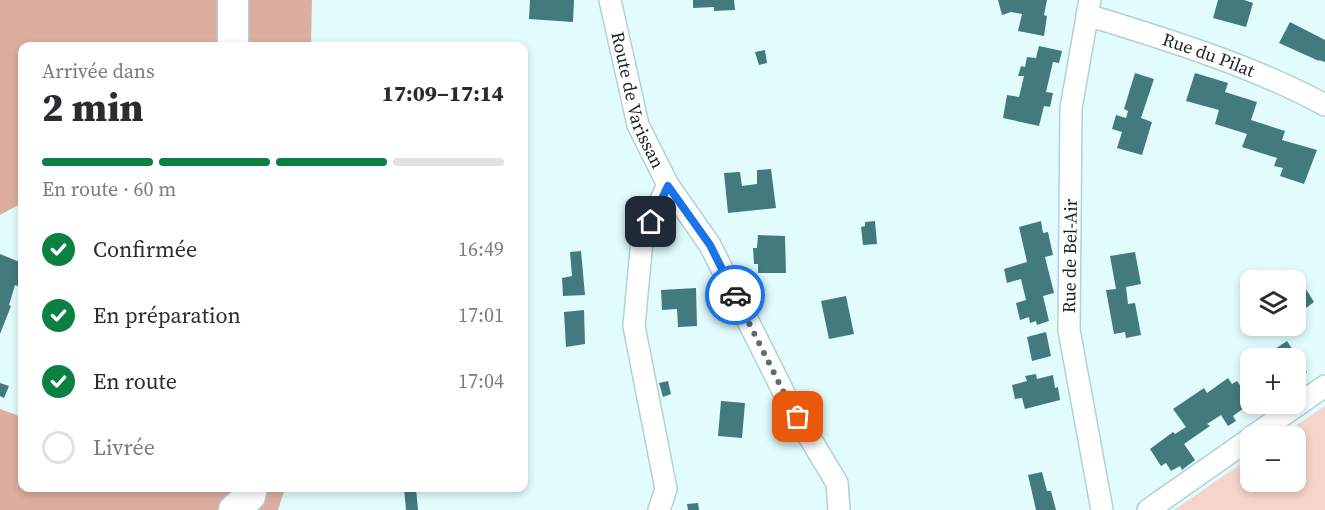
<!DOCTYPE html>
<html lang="fr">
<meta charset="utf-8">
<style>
:root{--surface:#fff;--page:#f7f7f7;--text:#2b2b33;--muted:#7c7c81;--line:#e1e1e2;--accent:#0b8043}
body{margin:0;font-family:"Source Serif 4",serif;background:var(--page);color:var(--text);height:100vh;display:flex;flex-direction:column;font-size:22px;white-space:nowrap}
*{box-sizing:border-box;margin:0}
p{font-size:20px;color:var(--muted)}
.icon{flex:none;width:33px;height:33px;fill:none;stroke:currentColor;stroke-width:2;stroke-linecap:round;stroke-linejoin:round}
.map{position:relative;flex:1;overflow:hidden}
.drawer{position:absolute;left:18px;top:42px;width:510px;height:450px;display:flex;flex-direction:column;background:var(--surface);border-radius:12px;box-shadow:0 3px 9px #0003}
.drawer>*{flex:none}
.controls{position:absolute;left:1240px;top:270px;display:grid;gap:12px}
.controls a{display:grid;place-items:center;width:66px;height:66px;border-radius:12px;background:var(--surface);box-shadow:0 3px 9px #0003;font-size:30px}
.pin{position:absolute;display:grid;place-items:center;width:51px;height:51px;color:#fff;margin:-26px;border-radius:12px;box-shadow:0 3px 9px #0006}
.courier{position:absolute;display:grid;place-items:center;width:60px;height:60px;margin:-30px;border:4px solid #1a73e8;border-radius:50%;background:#fff;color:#222;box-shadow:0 2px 8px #0007}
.overview em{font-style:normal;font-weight:800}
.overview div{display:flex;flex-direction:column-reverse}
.overview{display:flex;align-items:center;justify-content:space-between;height:102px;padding:0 24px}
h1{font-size:39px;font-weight:800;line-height:45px}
.bar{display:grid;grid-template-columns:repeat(4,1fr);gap:9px 6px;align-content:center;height:72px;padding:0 24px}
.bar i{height:8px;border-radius:4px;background:var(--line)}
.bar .active{background:var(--accent)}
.bar p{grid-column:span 4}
ol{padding:0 24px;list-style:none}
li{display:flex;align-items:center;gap:18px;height:66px}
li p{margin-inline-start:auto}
li .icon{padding:6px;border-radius:50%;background:var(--accent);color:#fff;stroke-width:4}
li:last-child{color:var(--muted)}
li i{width:33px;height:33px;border:3px solid var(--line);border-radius:50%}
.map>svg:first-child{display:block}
.green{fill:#f5d5cb}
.forest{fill:#ddae9f}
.building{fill:#427a7e}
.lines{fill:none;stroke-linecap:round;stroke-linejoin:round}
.street-casing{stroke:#b1d1d3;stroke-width:24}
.secondary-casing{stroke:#b1d1d3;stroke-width:33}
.street{stroke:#fff;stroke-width:21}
.secondary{stroke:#fff;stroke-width:30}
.done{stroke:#5d6e70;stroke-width:6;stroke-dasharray:0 10.8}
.route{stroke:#1a73e8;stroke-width:8}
.labels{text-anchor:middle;stroke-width:5;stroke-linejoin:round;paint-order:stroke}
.street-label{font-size:18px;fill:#162223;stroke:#fff}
</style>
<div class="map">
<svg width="1325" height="510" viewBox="0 0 1325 510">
<rect width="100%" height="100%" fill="#e2fcfe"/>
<path class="green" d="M1325 406V510H1174L1251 457V482H1296V436H1280Z"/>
<path class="forest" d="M0 0H312L311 46H22V203L0 215Z
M0 409 22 417V488H285L278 510H0Z"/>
<path class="building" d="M530 0H574L573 22 529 19Z
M693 0H734L735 10 714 11V7L693 8Z
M998 0H1047L1044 15 1047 16 1044 36 1018 31 1022 14 1011 12 1002 15Z
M1218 0H1244L1253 3 1246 27 1213 18Z
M1290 22 1325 40V62L1319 60V61L1279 43Z
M1039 46 1062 51 1059 63 1053 62 1046 92 1053 93 1050 107 1044 106 1039 126 1003 118 1007 95 1019 97 1024 76H1018L1021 66 1025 67 1027 57 1036 58Z
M765 50 767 63 759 65 755 52Z
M1135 73 1154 79 1141 118 1152 122 1142 155 1117 148 1122 132 1112 129 1116 115 1126 118 1128 111 1124 109Z
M1195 73 1228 83 1225 92 1257 102 1251 120 1285 131 1282 140 1317 150 1304 184 1280 176 1283 168 1274 166 1277 158 1242 147 1247 134 1215 124 1219 110 1186 101Z
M771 169 776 208 728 213 724 173 740 172 742 186 757 184V170Z
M875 221 877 244 863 245 861 227 865 226V222Z
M1041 221 1043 233 1048 232 1053 255 1045 257 1054 293 1043 296 1049 321 1037 325 1036 321 1030 323 1029 317 1020 320 1016 303 1026 300 1021 279 1007 283 1004 269 1027 262 1019 227Z
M758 235 785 236 786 273H758V264H754L753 248H757Z
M581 251 585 295 563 296 562 278 572 276 570 252Z
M1135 252 1141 284 1126 287 1128 304 1135 303 1141 335 1126 338 1125 332 1114 334 1106 290 1116 289 1110 256Z
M0 254 22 263 21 287 15 285 9 305 11 306 0 334Z
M1296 273 1314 302 1302 311 1296 303V280H1284Z
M1280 274 1284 280H1263L1271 276 1272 278Z
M696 288 697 326 678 327 677 309 662 310 661 290Z
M846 296 854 334 829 339 821 301Z
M584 310 585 344 566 347 564 312Z
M1046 332 1051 356 1032 361 1027 337Z
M1287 341 1307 372 1296 380V358H1273L1269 353Z
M1036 374 1037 379 1053 375 1055 388 1058 387 1060 400 1025 409 1022 398 1015 399 1012 385 1027 381 1025 376Z
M1228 378 1232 384 1237 381 1251 400V403L1233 416 1236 421 1228 426 1221 415 1207 424 1210 426 1184 444 1195 460 1182 470 1180 466 1171 471 1166 463 1161 466 1150 449 1173 432 1175 434 1186 427 1173 409 1204 388 1207 393Z
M668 381 671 394 663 397 659 383Z
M0 383 9 386 4 398 0 396Z
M721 401 745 403 742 438 718 436Z
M1042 472 1047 491H1051L1056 510H1036L1028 475Z
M404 488H416L418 510H406Z
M698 503 699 510H688L687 504Z"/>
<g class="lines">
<defs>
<g id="street">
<path id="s1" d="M610 0 638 125 668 185 710 245 789 403 837 483 839 510"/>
<path d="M1090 0 1071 108 1069 330 1102 510"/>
<path id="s2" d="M1087 15C1166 39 1253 66 1325 105"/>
<path d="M1253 436 1325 386"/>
<path d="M659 510 666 489 634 326 642 240 668 185"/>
<path d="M1148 510 1251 438"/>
</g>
<path id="secondary" d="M233 0V46
M234 510 250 496 252 488"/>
</defs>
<use href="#street" class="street-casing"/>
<use href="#secondary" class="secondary-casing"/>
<use href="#street" class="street"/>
<use href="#secondary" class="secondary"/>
</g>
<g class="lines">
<path class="done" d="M735 295 789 403 798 417"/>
<path class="route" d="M651 222 668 186 710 245 735 295"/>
</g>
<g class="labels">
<g class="street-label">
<text dy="6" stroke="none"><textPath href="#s2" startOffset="128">Rue du Pilat</textPath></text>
<text dy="6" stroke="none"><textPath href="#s1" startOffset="104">Route de Varissan</textPath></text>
<text transform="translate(1070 256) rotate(-89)" y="6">Rue de Bel-Air</text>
</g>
</g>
</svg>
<div class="controls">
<a><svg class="icon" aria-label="layers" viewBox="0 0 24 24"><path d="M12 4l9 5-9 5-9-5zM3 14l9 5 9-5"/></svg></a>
<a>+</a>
<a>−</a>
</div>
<div class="pin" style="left:798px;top:417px;background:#ea580c"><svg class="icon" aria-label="bag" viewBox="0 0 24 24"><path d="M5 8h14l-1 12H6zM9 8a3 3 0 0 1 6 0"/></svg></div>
<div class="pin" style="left:651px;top:222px;background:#1f2937"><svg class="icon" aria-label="home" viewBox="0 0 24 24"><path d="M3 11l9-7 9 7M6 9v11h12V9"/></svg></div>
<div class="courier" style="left:735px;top:295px"><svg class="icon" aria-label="car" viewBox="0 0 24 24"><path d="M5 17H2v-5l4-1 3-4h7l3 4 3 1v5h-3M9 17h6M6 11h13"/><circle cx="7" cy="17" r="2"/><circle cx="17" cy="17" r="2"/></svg></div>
<section class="drawer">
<div class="overview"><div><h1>2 min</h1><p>Arrivée dans</p></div><em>17:09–17:14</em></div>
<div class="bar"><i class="active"></i><i class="active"></i><i class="active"></i><i></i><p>En route · 60 m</p></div>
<ol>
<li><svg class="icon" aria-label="check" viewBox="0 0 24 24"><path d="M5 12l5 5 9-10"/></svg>Confirmée<p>16:49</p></li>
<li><svg class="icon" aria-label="check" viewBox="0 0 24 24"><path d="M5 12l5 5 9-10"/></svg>En préparation<p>17:01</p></li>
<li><svg class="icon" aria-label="check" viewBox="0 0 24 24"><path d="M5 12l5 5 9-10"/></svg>En route<p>17:04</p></li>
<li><i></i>Livrée</li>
</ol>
</section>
</div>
